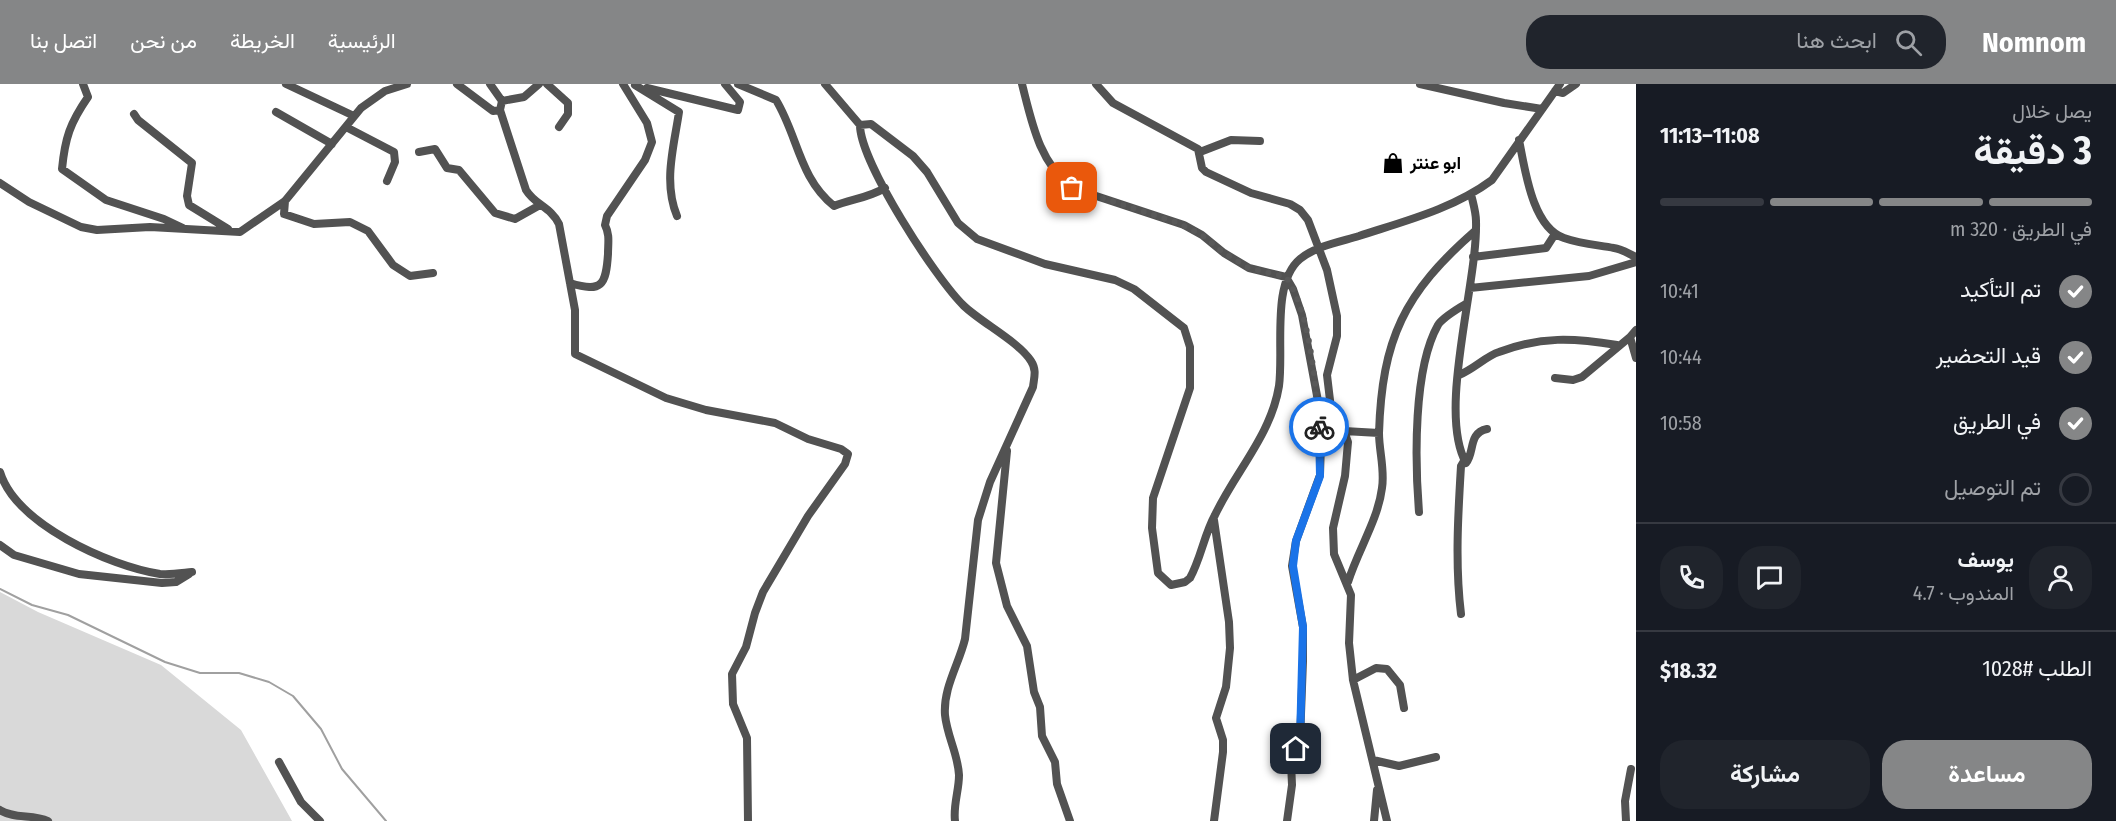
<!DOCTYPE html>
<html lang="ar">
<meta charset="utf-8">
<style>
:root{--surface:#171b24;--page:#20242c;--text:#f1f3f6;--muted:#9ea1a6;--line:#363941;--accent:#858687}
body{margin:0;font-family:"Fira Sans Condensed",Vazirmatn,sans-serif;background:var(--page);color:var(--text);direction:rtl;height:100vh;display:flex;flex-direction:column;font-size:22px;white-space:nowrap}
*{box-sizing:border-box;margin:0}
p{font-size:20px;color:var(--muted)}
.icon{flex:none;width:33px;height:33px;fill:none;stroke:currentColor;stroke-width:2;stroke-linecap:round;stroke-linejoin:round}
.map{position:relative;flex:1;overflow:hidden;direction:ltr}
.details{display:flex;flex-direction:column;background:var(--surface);width:480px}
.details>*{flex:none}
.pin{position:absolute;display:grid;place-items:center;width:51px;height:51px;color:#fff;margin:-26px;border-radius:12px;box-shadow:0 3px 9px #0006}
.courier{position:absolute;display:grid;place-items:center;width:60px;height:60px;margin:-30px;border:4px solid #1a73e8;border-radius:50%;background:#fff;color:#222;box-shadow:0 2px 8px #0007}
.headline em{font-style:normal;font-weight:700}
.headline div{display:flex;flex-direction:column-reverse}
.headline{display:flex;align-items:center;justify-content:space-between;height:102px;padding:0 24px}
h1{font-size:39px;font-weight:700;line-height:45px}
.bar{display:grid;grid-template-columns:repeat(4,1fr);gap:9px 6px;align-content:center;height:72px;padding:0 24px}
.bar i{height:8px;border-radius:4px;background:var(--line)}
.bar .selected{background:var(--accent)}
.bar p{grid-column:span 4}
.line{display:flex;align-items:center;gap:15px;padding:0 24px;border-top:2px solid var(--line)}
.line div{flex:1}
.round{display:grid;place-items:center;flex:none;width:63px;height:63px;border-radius:24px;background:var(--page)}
ol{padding:0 24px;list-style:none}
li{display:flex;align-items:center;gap:18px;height:66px}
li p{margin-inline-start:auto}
li .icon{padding:6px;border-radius:50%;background:var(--accent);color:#fff;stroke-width:4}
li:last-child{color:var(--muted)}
li i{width:33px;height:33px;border:3px solid var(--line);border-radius:50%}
.action{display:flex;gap:12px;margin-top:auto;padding:12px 24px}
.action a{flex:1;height:69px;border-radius:24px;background:var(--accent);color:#fff;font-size:24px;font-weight:700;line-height:69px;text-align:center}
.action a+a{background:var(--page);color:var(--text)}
header{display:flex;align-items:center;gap:36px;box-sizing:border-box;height:84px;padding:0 30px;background:var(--accent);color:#fff}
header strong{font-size:28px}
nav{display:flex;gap:33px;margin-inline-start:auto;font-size:21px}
.search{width:420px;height:54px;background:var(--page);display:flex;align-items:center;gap:15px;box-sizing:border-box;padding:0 21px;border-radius:24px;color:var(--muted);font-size:22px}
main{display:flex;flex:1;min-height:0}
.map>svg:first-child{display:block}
.green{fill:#d9d9d9}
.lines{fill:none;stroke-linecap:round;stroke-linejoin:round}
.stream{stroke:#a0a0a0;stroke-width:2}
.minor{stroke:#525252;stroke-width:8}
.done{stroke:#595959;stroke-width:6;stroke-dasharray:0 10.8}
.route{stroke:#1a73e8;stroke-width:8}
.labels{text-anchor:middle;stroke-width:5;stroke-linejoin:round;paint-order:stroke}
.poi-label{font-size:18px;font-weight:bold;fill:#000;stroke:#fff;text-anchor:start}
</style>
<header>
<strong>Nomnom</strong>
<div class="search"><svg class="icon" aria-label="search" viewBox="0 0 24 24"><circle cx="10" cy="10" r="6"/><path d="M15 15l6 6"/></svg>ابحث هنا</div>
<nav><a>الرئيسية</a><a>الخريطة</a><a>من نحن</a><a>اتصل بنا</a></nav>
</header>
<main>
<section class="details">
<div class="headline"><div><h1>3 دقيقة</h1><p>يصل خلال</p></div><em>11:08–11:13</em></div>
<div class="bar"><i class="selected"></i><i class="selected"></i><i class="selected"></i><i></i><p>في الطريق · 320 m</p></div>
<ol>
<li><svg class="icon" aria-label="check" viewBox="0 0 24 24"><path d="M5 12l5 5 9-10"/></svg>تم التأكيد<p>10:41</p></li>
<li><svg class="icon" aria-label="check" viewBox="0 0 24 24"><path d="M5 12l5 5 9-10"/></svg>قيد التحضير<p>10:44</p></li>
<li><svg class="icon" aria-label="check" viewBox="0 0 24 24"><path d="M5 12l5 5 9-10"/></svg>في الطريق<p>10:58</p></li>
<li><i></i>تم التوصيل</li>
</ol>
<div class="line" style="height:108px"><a class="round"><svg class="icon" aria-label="person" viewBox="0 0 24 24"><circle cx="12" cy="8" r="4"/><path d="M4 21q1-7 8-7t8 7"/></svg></a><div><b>يوسف</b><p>المندوب · 4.7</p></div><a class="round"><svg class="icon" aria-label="chat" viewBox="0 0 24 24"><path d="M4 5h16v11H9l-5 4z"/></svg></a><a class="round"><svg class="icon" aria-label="phone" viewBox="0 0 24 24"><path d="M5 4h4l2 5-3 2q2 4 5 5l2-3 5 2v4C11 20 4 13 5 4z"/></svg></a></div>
<div class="line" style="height:78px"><div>الطلب #1028</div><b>$18.32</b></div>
<div class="action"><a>مساعدة</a><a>مشاركة</a></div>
</section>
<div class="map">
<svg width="1636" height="737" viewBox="0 0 1636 737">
<rect width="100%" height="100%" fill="#fff"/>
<path class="green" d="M0 508 38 528 161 581 241 646 292 737H0Z"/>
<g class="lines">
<path class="stream" d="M0 505 32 521 68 531 165 578 200 589H239L269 598 293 612 321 645 342 685 386 737"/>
<path class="minor" d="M83 0 88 13C70 39 65 54 62 85L106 116 164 135 183 144
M286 0 354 32
M457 0 493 27 500 26 502 17 490 0
M547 0 568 19V30L559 43
M738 0 776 16C798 52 799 94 834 122 852 115 868 114 885 104
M825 0 860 41 871 40 913 72 927 88 958 139 977 155 1045 180 1115 196 1134 205 1184 244 1190 263V304L1153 414 1152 444 1158 489 1171 501 1185 498 1190 494C1201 474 1204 451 1215 431 1236 387 1271 351 1279 302 1284 266 1271 199 1300 175 1316 162 1339 158 1359 152 1405 137 1453 125 1492 96L1560 0
M1022 0C1032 39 1039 78 1072 104L1184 141 1202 151 1224 169 1249 184 1286 193 1293 205 1302 231 1318 317 1321 359 1320 391 1296 457 1292 482 1303 543V577L1300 656 1291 678 1292 701 1287 737
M1096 0 1113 19 1198 65 1202 84 1206 88 1251 109 1290 120 1300 126 1308 136 1327 186 1337 232V252L1327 291 1332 333 1333 338 1344 347 1348 358 1345 392 1333 444 1334 470 1351 511 1349 559 1353 596 1387 737
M1420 0 1504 19 1542 25
M635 1 679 28C674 62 663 98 677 132
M647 4 738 26 740 18 725 0
M1555 7 1563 9 1576 0
M502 17 524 13 539 0
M500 26 526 106C535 121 551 123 559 140L575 226V270L666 314 706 326 775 339 808 355 841 365 848 370 845 380 808 432 763 508 755 529 746 563 732 590 733 620 747 654 748 737
M276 28 332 60
M134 30 138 36 192 79 187 112 189 121 228 145
M860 41C860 78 936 195 964 222 982 239 1019 258 1031 277 1037 286 1034 294 1033 303L990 398 978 436 965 555C959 580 943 604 945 631 947 652 958 670 959 691 959 707 953 721 955 737
M346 43 394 68 395 78 387 97
M1519 56C1525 85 1532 143 1564 154 1581 160 1598 161 1614 164 1622 165 1629 170 1636 173
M419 68 435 65 447 84 459 86 495 129 515 135 540 121
M1200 68 1231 56 1260 57
M0 99 29 118 81 143 97 146 150 143 240 148 285 117 361 24 385 7 407 0
M1471 110C1473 119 1476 128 1476 137 1478 199 1437 327 1466 379 1475 368 1468 349 1487 345
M285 117 284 130 314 140 350 138 368 147 393 181 410 192 433 189
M1473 173 1546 164 1555 150
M570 199C602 209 606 201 608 170 608 159 610 151 605 141L607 132 645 76 652 58 647 39 623 0
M1470 204 1589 192 1636 178
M1636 246 1630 253 1636 274
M1459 291C1474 285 1486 272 1499 268 1541 252 1574 254 1617 261
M1555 294 1573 296 1582 293 1630 253
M1344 347 1379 349
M1007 367 996 479 1007 522 1027 562 1034 608 1040 623 1042 652 1055 678 1057 700 1070 737
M0 388C16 440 109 482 160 490 171 491 182 489 192 488
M1419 428C1415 378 1413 285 1438 241 1443 233 1458 225 1467 219
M0 461 14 471 79 490 162 499 176 498 189 490
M1348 498C1358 466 1378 436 1382 404 1385 386 1379 367 1379 349 1382 255 1404 209 1475 147
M1461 530C1455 481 1458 431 1461 382L1464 377
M1353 596 1376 584 1387 585 1400 601 1404 624
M1373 676 1399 682 1436 673
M279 678 301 718 320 737
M0 726C14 735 33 730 48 737
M1214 737 1223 668V656L1216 634 1226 603 1230 564 1229 538 1214 436
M1374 737 1377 706
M1626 737 1625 717 1631 685"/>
</g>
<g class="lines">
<path class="done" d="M1072 104 1178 139 1202 151 1224 169 1249 184 1286 193C1311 230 1315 299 1319 343"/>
<path class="route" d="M1296 665 1300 656 1303 543 1293 482 1296 457 1320 392 1319 343"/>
</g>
<defs>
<symbol id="shop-bare" viewBox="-9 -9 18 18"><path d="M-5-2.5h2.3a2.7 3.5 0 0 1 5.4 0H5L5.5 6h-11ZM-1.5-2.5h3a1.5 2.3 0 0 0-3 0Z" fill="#000" stroke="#fff" stroke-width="2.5" paint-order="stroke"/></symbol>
</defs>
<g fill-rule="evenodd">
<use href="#shop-bare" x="1378" y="64" width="30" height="30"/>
</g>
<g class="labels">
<g class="poi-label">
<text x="1410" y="85">ابو عنتر</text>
</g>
</g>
</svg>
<div class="pin" style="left:1072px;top:104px;background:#ea580c"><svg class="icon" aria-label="bag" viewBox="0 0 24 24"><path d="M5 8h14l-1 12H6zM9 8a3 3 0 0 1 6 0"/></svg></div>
<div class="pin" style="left:1296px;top:665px;background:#1f2937"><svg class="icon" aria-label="home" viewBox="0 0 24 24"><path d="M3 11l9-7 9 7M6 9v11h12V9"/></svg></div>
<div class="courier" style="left:1319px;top:343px"><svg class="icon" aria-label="bike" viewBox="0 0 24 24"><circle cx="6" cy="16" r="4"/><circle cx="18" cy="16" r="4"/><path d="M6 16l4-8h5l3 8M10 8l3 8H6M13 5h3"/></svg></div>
</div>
</main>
